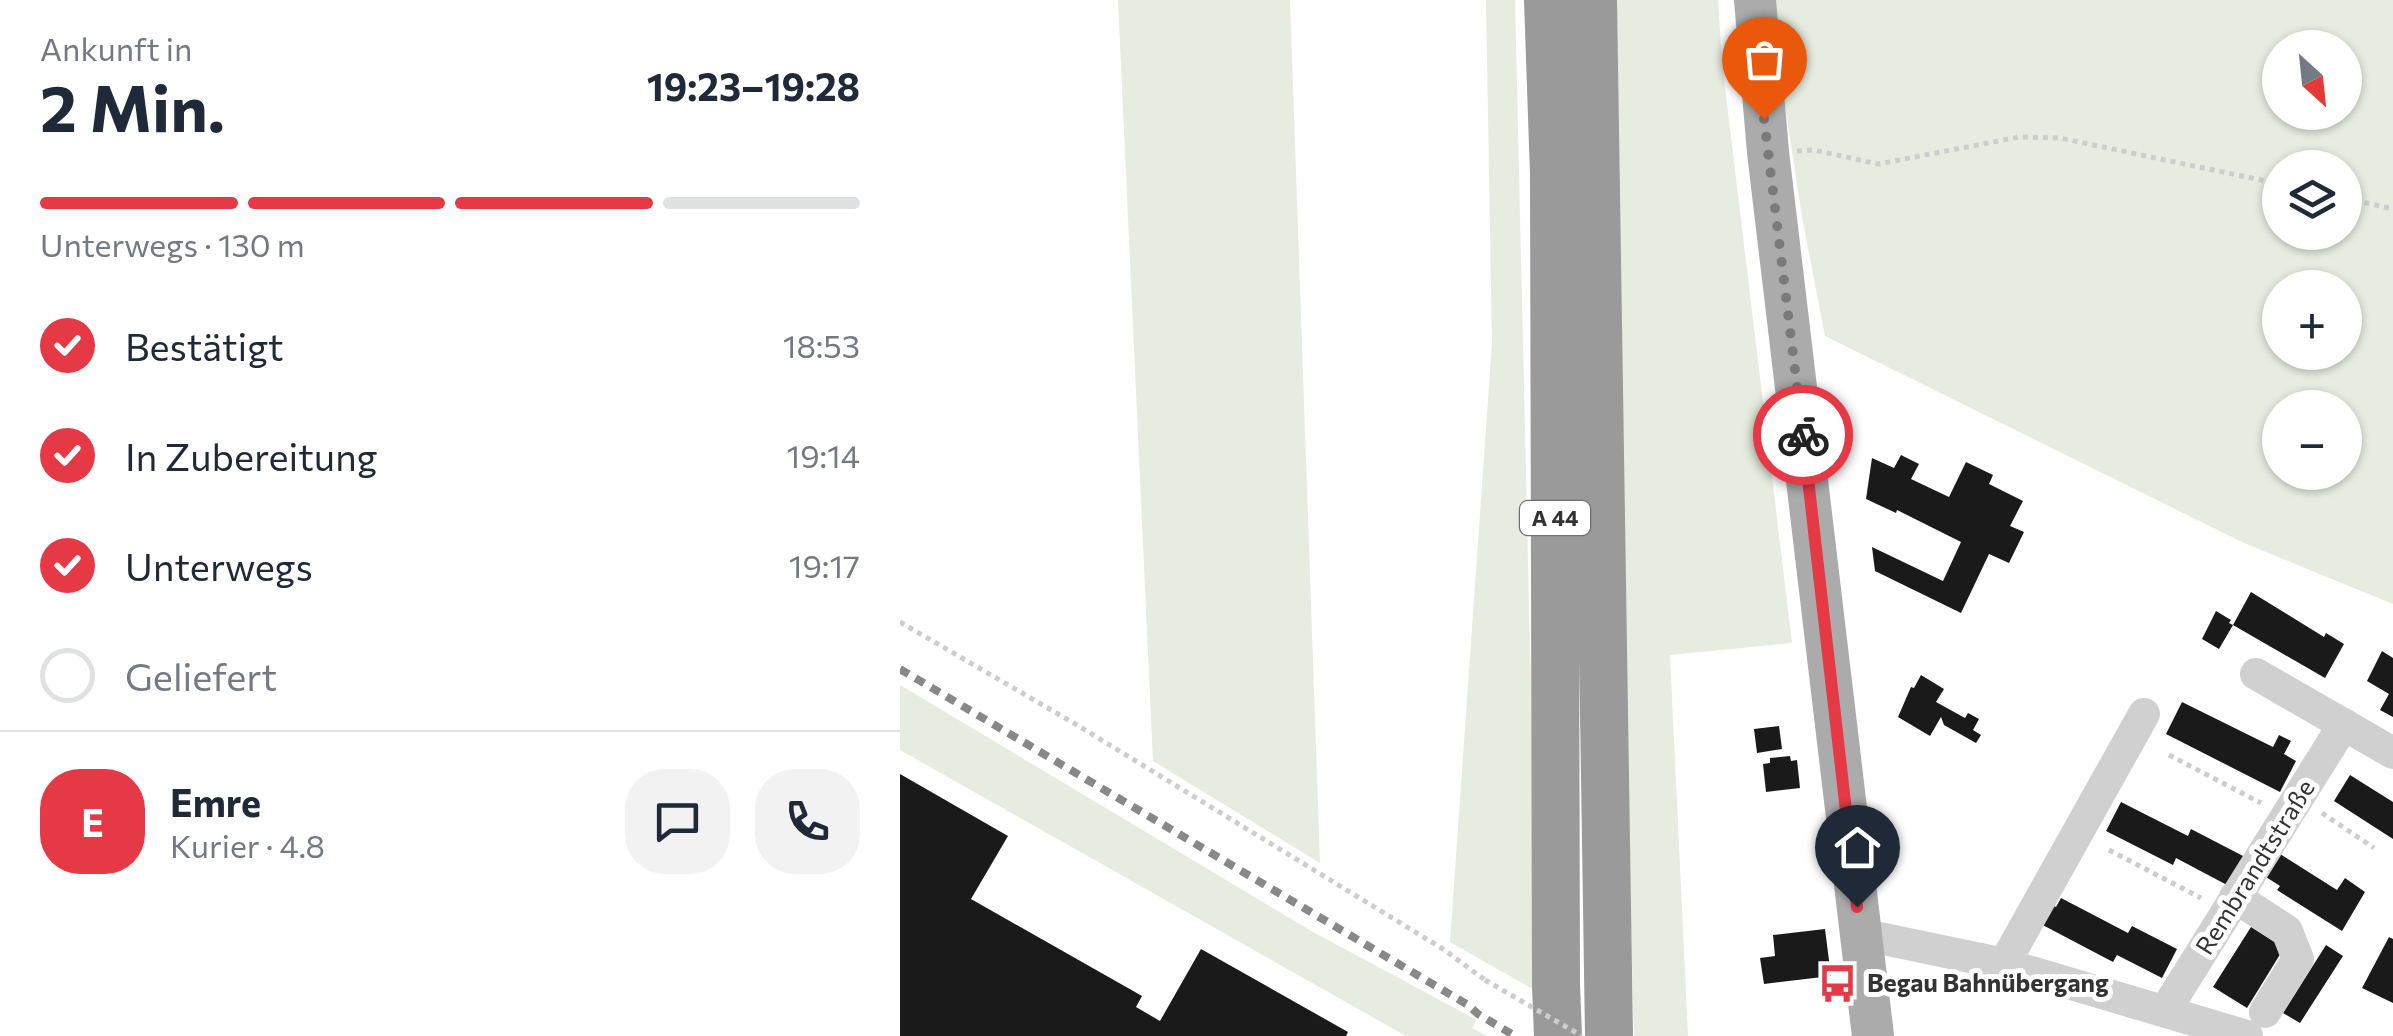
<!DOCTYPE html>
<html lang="de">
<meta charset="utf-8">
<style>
:root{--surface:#fff;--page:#f2f2f3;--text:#1f2937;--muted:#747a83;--line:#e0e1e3;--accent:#e63946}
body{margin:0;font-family:Commissioner,sans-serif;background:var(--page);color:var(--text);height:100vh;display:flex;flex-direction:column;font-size:38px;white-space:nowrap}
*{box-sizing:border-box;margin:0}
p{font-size:32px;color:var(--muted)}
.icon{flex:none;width:55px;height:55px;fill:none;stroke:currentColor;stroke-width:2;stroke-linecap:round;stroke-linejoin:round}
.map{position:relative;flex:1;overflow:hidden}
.details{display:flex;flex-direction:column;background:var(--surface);width:900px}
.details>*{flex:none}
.needle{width:65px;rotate:153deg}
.buttons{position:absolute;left:1362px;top:30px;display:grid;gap:20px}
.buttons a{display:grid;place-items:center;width:100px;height:100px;border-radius:50%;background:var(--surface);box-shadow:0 2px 8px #0004;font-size:50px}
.pin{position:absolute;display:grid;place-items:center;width:85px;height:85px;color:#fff;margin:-102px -42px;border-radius:50% 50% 50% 0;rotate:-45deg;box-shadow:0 0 10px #0007}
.pin .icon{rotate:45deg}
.courier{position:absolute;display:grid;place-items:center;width:100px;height:100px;margin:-50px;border:8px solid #e63946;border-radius:50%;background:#fff;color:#222;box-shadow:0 2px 12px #0007}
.overview em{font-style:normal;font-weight:700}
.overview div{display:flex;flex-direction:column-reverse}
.overview{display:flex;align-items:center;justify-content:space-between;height:170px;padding:0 40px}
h1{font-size:65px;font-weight:700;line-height:75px}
.bar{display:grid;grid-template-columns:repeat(4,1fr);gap:15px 10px;align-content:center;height:120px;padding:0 40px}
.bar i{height:12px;border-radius:8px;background:var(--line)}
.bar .current{background:var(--accent)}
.bar p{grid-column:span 4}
.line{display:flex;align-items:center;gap:25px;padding:0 40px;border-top:2px solid var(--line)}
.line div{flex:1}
.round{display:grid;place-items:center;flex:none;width:105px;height:105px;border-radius:40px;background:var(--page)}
ol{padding:0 40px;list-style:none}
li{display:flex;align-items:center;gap:30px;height:110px}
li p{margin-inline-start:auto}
li .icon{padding:10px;border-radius:50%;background:var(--accent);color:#fff;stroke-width:4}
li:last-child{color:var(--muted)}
li i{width:55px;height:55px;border:5px solid var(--line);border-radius:50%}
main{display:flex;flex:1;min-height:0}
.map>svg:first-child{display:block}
.green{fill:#e6ecdf;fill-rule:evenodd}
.building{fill:#1a1a1a}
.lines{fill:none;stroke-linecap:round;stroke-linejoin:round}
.path{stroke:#cdcdcd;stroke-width:5;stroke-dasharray:5 5;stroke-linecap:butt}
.minor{stroke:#d0d0d0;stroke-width:32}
.major{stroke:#ababab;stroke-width:42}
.highway{stroke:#9a9a9a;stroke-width:48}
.rail{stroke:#888;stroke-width:8;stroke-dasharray:10 8;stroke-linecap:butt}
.path-bridge{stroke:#cdcdcd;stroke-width:5;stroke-dasharray:5 5;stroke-linecap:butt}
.done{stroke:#7a7a7a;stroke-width:10;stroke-dasharray:0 18}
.route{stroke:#e63946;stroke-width:12}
.labels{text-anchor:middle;stroke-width:10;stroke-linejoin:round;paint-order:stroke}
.shield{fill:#fff;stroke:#707070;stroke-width:2.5}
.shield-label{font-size:22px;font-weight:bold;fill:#333}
.street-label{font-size:25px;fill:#333;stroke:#fff}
.poi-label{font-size:25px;font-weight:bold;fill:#333;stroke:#fff;text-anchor:start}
</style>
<main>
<section class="details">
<div class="overview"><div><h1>2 Min.</h1><p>Ankunft in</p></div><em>19:23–19:28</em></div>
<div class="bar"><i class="current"></i><i class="current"></i><i class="current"></i><i></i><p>Unterwegs · 130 m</p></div>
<ol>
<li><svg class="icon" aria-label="check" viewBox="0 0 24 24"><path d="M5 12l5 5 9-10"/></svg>Bestätigt<p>18:53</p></li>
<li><svg class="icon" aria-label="check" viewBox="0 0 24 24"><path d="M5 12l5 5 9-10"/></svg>In Zubereitung<p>19:14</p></li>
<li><svg class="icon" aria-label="check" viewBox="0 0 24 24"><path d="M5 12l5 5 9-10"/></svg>Unterwegs<p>19:17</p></li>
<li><i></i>Geliefert</li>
</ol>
<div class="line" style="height:180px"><b class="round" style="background:var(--accent);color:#fff">E</b><div><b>Emre</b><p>Kurier · 4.8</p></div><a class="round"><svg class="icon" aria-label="chat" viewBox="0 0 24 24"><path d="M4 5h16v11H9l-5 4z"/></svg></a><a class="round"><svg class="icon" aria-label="phone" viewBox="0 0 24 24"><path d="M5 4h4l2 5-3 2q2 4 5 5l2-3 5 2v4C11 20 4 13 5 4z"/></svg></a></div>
</section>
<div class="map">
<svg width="1493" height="1036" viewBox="0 0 1493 1036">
<rect width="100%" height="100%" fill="#fff"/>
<path class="green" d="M218 0H390L420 863 253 761Z
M586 0H615L638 992 550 942 592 343Z
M706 0H818L822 62 892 643 770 655 788 1036H734Z
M869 0H1493V604L1344 543 925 336 902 217ZM1380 48H1445V112H1380ZM1380 168H1445V232H1380ZM1380 288H1445V352H1380ZM1380 408H1445V472H1380Z
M0 685 413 932 577 1020 572 1028 587 1036H506L0 750Z"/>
<path class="building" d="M1001 455 1019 464 1011 479 1049 497 1066 462 1093 475 1089 484 1123 501 1110 526 1124 532 1109 563 1089 554 1061 613 975 571 972 547 1043 581 1061 542 997 510 996 513 966 499 972 458 994 468Z
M1351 592 1424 637 1426 633 1444 644 1425 678 1333 625Z
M1316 611 1331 620 1329 623 1333 625 1319 649 1302 639Z
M1482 651 1493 658V717L1480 710 1489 694 1467 681Z
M1021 675 1044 689 1036 702 1065 718 1068 713 1079 719 1073 730 1081 735 1076 743 1044 725 1041 717 1030 736 998 717 1011 687 1014 688Z
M1282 702 1373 747 1379 735 1391 741 1384 754 1396 761 1380 792 1266 734Z
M879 726 882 749 857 753 854 729Z
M890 756 891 761 897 760 900 788 866 792 863 764 870 763V758Z
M0 774 108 836 71 899 242 996 236 1007 260 1021 301 949 448 1032 446 1036H0Z
M1450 775 1493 802V839L1434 801Z
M1221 802 1288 836 1291 829 1345 857 1327 885 1276 858 1273 865 1206 831Z
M1380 854 1437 890 1445 878 1465 892 1442 931 1377 890 1380 886 1366 877Z
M1161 898 1228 933 1232 926 1277 949 1262 978 1217 955 1213 962 1137 922 1147 903 1156 907Z
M1351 927 1384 948 1347 1008 1313 987Z
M925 929 931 976 864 984 860 958 875 956 873 935Z
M1489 937 1493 939V1003L1462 988Z
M1426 945 1443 956 1400 1023 1383 1013Z"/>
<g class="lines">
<path class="path" d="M897 151 914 150 978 164 1119 137 1160 138 1380 184
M1445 198 1493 209
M0 622 177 725 543 949 585 980
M1269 755 1361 803
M1422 813 1474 848
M1209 850 1301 898"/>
<path class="minor" d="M1356 674 1493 753
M1335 897 1387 931 1398 959 1365 1012
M960 934 1104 964 1347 1036
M1104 964 1244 714
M1265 1011 1444 724"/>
<path class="major" d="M855 0 868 152 973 1036"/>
<path class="highway" d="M648 0 654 174 656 985 658 1036
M693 0 709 1036"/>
<path class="rail" d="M0 669 568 1005 578 1014 615 1036"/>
<path class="path-bridge" d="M585 980 682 1036"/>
</g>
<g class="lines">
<path class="done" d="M864 119 903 435"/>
<path class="route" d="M903 435 957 907"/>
</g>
<defs>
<symbol id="bus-bare" viewBox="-9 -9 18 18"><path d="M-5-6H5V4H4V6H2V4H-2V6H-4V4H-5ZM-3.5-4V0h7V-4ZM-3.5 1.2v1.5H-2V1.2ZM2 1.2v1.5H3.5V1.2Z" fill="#e63946" stroke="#fff" stroke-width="2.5" paint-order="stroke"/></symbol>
</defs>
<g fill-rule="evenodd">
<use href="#bus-bare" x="910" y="956" width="55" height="55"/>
</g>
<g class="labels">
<rect class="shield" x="620" y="501" width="70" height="34" rx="8"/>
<g class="shield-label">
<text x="655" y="526">A 44</text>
</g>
<g class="street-label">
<text transform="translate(1355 867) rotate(-58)" y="9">Rembrandtstraße</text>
</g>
<g class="poi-label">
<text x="967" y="992">Begau Bahnübergang</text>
</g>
</g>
</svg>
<div class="buttons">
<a><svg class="needle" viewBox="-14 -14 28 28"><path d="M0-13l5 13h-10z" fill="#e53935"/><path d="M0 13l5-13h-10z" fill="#747a83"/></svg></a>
<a><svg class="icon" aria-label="layers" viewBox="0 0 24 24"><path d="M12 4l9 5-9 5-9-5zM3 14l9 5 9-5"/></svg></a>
<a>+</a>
<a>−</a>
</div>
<div class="pin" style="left:864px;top:119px;background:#ea580c"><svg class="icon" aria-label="bag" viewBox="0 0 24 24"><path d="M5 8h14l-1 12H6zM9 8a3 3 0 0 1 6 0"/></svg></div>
<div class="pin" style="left:957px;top:907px;background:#1f2937"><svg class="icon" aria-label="home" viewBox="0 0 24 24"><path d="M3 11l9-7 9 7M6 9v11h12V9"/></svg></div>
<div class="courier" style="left:903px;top:435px"><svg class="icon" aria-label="bike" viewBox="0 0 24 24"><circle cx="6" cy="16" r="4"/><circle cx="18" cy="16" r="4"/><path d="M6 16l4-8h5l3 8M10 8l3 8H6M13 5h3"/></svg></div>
</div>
</main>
